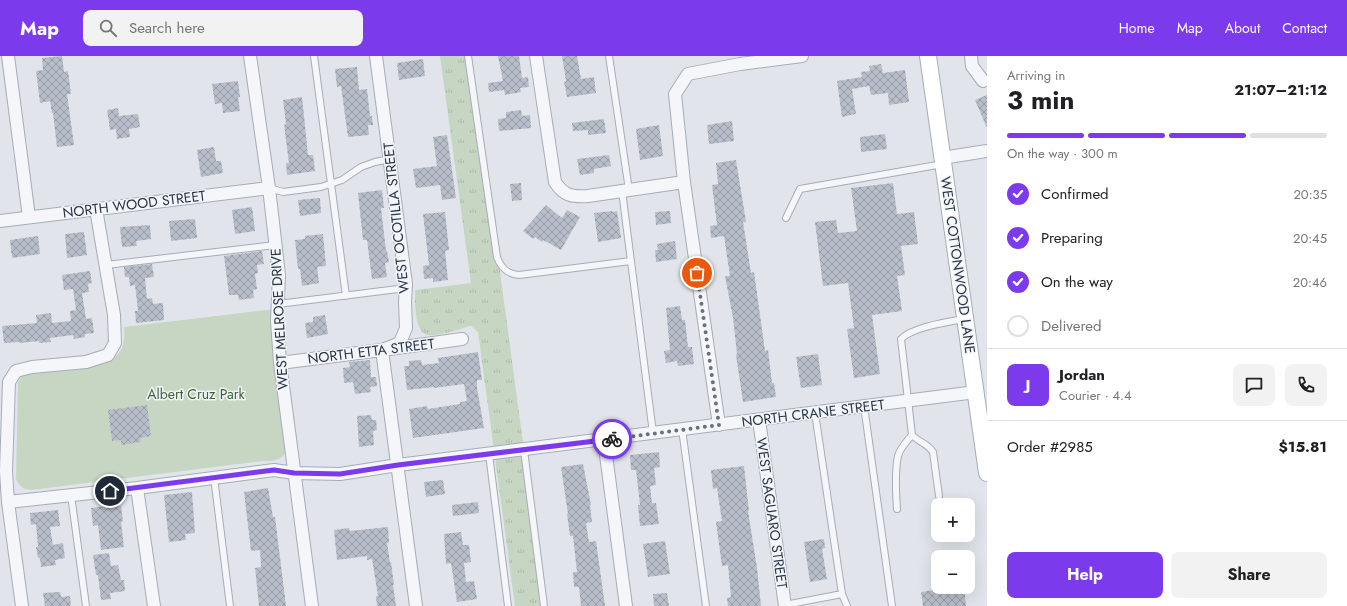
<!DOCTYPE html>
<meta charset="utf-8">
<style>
:root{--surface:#fff;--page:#f2f2f2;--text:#202124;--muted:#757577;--line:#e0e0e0;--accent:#7c3aed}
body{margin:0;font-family:Jost,sans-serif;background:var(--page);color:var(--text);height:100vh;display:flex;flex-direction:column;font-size:15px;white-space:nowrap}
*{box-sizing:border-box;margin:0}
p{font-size:13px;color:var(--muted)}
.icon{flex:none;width:22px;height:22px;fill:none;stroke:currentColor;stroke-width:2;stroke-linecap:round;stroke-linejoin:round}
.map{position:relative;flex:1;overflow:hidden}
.drawer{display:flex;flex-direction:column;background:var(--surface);width:360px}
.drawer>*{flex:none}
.controls{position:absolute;left:931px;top:442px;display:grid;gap:8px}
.controls a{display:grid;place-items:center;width:44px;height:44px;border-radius:8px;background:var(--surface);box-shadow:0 4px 16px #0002;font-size:20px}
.pin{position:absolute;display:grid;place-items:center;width:34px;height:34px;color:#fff;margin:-17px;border:2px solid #fff;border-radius:50%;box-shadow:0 1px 4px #0007}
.courier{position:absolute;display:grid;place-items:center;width:40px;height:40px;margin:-20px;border:3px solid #7c3aed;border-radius:50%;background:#fff;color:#222;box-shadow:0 1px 5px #0007}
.overview em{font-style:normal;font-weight:700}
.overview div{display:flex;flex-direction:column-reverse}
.overview{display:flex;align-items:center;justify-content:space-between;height:68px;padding:0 20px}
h1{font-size:26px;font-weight:700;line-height:30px}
.bar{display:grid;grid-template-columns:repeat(4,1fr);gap:6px 4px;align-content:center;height:48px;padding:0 20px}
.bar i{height:5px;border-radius:3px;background:var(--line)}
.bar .active{background:var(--accent)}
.bar p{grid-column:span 4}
.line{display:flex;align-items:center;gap:10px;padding:0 20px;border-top:1px solid var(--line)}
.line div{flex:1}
.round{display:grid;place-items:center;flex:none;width:42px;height:42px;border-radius:8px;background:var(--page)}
ol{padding:0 20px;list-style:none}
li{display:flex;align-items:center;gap:12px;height:44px}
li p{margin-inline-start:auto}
li .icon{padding:4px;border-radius:50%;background:var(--accent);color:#fff;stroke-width:4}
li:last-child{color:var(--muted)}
li i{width:22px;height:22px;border:2px solid var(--line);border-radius:50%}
.cta{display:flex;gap:8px;margin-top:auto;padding:8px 20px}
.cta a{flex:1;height:46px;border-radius:8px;background:var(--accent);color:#fff;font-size:16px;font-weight:700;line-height:46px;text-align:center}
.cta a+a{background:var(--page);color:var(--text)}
header{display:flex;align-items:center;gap:24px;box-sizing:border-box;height:56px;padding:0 20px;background:var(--accent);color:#fff}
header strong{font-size:19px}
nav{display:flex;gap:22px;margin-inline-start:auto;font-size:14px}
.search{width:280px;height:36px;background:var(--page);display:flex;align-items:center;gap:10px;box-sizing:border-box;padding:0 14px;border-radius:8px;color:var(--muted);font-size:15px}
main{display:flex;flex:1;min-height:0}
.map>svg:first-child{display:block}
.grass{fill:url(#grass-tufts)}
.park{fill:#c7d6c2}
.building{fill:url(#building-cross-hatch)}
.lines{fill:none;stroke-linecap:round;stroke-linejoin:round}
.lane-casing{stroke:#a6acb6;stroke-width:8}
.street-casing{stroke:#a6acb6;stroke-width:14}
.secondary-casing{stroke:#a6acb6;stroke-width:18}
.lane{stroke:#f5f6f9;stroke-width:6}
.street{stroke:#f5f6f9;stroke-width:12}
.secondary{stroke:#fff;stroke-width:16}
.done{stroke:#69717e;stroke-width:4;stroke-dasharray:0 7.2}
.route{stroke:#7c3aed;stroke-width:5}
.labels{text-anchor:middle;stroke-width:3;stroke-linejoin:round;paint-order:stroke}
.street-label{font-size:14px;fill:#283344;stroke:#f1f4f8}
.park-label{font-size:14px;fill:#3d6134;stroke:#f1f4f8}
</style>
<header>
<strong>Map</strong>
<div class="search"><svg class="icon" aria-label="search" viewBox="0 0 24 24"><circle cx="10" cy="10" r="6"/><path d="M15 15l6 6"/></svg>Search here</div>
<nav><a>Home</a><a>Map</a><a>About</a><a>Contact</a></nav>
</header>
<main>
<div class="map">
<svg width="987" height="550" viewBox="0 0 987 550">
<defs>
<pattern id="grass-tufts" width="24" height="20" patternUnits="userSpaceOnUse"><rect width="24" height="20" fill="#c7d6c2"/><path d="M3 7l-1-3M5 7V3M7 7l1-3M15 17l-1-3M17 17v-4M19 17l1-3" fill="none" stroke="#abb8a8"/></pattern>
<pattern id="building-cross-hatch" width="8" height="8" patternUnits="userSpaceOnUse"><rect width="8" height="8" fill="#b8bec9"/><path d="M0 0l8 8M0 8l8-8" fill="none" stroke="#969ba5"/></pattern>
</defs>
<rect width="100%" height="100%" fill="#e1e5eb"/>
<path class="grass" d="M440 0H471L545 550H515L478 276 471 270C464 271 460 274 453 275 446 277 435 280 428 279 414 277 415 245 415 234L471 227Z"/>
<path class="park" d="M276 253 286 394C283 406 272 405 262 405L31 434C23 433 20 431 16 423L18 326 21 321 27 318 98 309C119 303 126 293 124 271Z"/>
<path class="building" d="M62 0 64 16 68 15 71 38H67L74 89 57 91 53 57H52L50 45 40 47 36 15 43 14 42 2Z
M498 0H519L522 22 528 21 529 31 520 32 521 36 505 39 504 34 489 36 488 27 503 25Z
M562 0H577L581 23 594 21 596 37 567 41 564 26 566 25Z
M423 3 425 20 399 24 397 7Z
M881 8 883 17 905 14 909 46 889 49 888 37 871 39 869 30 852 33 856 58 842 61 837 25 862 21 861 16 870 15 869 10Z
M357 11 359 34 367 33 370 60H372L373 69H368L369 79 348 81 341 30 337 31 335 13Z
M238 25 240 41H238L240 55 223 57 222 47 215 48 212 28Z
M987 39V72L975 44Z
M302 41 308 99H313L315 115 287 119 286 107H289L284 69 286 68 283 44Z
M118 52 119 60 138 58 140 71 129 73 130 81 117 83 116 73 110 74 107 54Z
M521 54 522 60 530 59 531 72 499 75 498 63 506 62V56Z
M604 63 606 77 588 79V74L573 75 572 67Z
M732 65 734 85 709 88 707 69Z
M659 69 663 100 640 104 636 73Z
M885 78 887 93 861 96 860 81Z
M447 79 456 142 442 144 440 129 416 132 413 113 437 110 433 81Z
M214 91 216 105H221L223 117 201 121 197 94Z
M609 99 611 110 594 113V117L580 119 577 103Z
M736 104 746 166H743L751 217 754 216 765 295 768 294 772 327H774L776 341 743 346 736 299 737 298 733 262 725 220H730L724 180 711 182 710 170 717 169 712 129 718 128 716 107Z
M521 127 522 144 512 145 510 128Z
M893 127 897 158 914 156 918 188 901 190 905 219 897 220 902 255 872 259 880 318 854 322 847 273 854 272 848 227 823 230 815 166 836 164 838 177 857 175 851 132Z
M382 134 384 152H381L386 195H387L389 206 385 207 387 221 372 223 367 184H363L358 137Z
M320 142 321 157 300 160 298 144Z
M546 149 562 162 567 154 580 161 561 194 543 184 542 186 535 181 533 183 523 175Z
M252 151 255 175 235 178 232 154Z
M612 155V156L617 155 621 182 598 186 594 157Z
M670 155 671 167 656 169 655 156Z
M445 156 449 194 445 195 448 224 433 226V222L424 223 423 210 429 209 423 158Z
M195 163 197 182 171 185 169 165Z
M150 169 151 183 136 185 137 190 122 191 120 171Z
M84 176 87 199 67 202 65 178Z
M323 178 326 210 317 211 319 227 302 230 300 213H298L295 184 305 183V180Z
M38 180 40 198 12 202 10 184Z
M675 185 677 203 656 206 655 194H658L657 188Z
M262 195 264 208 257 209 258 217 255 218 257 233 253 234 254 242 239 244 238 239H229L224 200Z
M152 208 154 221 145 222 147 243 152 242 153 248 163 247 164 264 136 267 135 255H138L135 229 130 230 129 221H125L124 211Z
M90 215 92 227 88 228 89 236 82 237 86 263 92 262 94 277 85 278V281L74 283 73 279 50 282 51 286 39 287V285L19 287V286L4 287 2 270 37 267 36 259 51 257 52 267 71 265 70 255 76 254 73 233 64 234 62 219Z
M680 250 682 264H685L688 291H692L694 308 678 310 677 305 666 307 664 295 670 294 666 252Z
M325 259 328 278 307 282 305 267 313 266V261Z
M478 296 482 324H477V332L484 372 413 382 409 353 427 350 428 353 460 348V346L467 345 464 328 434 332V331L407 334 404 310H409V305L421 304 422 309 439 307 438 302Z
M818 298 822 329 801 332 796 301Z
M370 304 371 321H376L377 330 370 331 371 336 355 338 353 326 344 327 343 312 350 311 349 306Z
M147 349 151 380 140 382 141 386 121 389V384L112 385 108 354Z
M371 359 372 364H376L377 374 373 375 374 389 359 391 357 360Z
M659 396 660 411 654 412 656 429 650 430 652 447H656L659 468 640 470 638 449H640L636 414H631L630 399Z
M583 408 591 449H590L592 466 586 467 589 486 596 485 605 550H581L579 531H574L573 516H577L573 480H570L567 458H568L561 411Z
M744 410 749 455H748L757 512 761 550H728L727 542 731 541 728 509 722 510 716 466 722 465 717 432 713 433 711 414Z
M443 424 445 438 426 441 424 426Z
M268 432 273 461H275L286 550H259L255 512 261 511 260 494 251 495 244 436Z
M192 436 195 477 185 478 186 484 169 486 164 439Z
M478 446 479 457 453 460 452 449Z
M106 450 107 452 121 450 123 465 121 466 124 491 101 494 98 469 93 470 91 452Z
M58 454 60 470 50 471 53 489 63 487 65 502 55 504 56 509 41 511 40 502H38L36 491H38L36 468 31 469 30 457Z
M388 471 389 487H387L390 506H391L394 529H393L396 550H377L376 540H378L372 503 367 504V500L337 504 334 474 349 472 350 475Z
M461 476 463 489H469L471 506 464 507 466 526 474 525 477 543 457 546 451 507 446 508 444 478Z
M824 483 825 492 822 493 827 523 810 526 804 486Z
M665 485 670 518 648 521 643 488Z
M109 497 111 510 118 509 121 524H124L125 535 110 537 111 543 101 544 98 519H96L93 499Z
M954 531H964L966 550H923L921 536Z
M60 536 61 541 70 540 71 550H45L43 537Z
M667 537 669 550H654L653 538Z"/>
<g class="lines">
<defs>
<path id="lane" d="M314 0 346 240
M468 0 497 201C501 212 507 218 519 219L631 205
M609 0 629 134
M269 132 283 136 321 131 342 124 361 111 375 106 390 103
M622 135 653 377
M786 162 800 133 943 108
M106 209 275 189
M278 248 406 232
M864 350 892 550
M815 357 842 538 847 550
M682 373 706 550
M524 394 544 550
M489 398 508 550
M214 421 230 550
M71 439 86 550
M939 440 933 396C928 388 919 386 912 379L901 283C913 271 947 266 964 263
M897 453C896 439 895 414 898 400 900 392 907 385 912 379
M785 549 842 538"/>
<path id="street" d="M8 0 29 161
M250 0 269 132 279 219 277 265 280 307 312 550
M376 0 406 228 405 246 406 272 400 287 382 294 416 550
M536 0 555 126C564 140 572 141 588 140L684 126
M971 0 972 10 983 25
M942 102 987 95
M0 165 269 132
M280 307 382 294 462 283
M759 364 785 550
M719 369 684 126 675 38 688 18 740 8 802 0
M604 384 626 550
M137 432 154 550
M8 446 137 432 274 414 294 417 340 418 398 409 976 336
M22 550 8 446 6 415 9 326 16 315 32 311 86 306 108 299 115 287 114 259 96 153"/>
<path id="secondary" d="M928 0 987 417"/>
</defs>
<use href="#lane" class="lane-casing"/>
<use href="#street" class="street-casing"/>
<use href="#secondary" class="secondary-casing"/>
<use href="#lane" class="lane"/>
<use href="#street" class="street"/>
<use href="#secondary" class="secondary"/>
</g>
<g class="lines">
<path class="done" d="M612 383 719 369 697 217"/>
<path class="route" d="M110 435 274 414 294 417 340 418 398 409 612 383"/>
</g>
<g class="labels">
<g class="street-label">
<text transform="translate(134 148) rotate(-7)" y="5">NORTH WOOD STREET</text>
<text transform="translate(396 162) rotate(-96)" y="5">WEST OCOTILLA STREET</text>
<text transform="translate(958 209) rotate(82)" y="5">WEST COTTONWOOD LANE</text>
<text transform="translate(279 263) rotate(-93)" y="5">WEST MELROSE DRIVE</text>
<text transform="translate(371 295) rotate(-7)" y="5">NORTH ETTA STREET</text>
<text transform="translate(813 357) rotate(-7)" y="5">NORTH CRANE STREET</text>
<text transform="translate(772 457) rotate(82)" y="5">WEST SAGUARO STREET</text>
</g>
<g class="park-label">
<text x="196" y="343">Albert Cruz Park</text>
</g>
</g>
</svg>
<div class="controls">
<a>+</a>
<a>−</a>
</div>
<div class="pin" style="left:697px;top:217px;background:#ea580c"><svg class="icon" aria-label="bag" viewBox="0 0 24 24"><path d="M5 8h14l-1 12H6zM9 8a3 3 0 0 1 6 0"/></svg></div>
<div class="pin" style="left:110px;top:435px;background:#1f2937"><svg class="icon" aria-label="home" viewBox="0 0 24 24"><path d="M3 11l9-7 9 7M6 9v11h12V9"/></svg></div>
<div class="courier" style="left:612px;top:383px"><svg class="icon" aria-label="bike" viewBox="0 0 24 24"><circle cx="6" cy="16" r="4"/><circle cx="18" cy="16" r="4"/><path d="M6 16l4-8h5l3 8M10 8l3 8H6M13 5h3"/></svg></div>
</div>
<section class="drawer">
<div class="overview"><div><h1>3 min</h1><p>Arriving in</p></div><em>21:07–21:12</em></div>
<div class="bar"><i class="active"></i><i class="active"></i><i class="active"></i><i></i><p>On the way · 300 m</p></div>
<ol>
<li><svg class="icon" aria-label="check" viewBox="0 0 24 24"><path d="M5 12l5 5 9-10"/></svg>Confirmed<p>20:35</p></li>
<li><svg class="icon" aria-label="check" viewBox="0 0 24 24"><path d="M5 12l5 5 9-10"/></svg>Preparing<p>20:45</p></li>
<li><svg class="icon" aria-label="check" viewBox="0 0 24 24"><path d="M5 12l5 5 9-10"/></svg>On the way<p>20:46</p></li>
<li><i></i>Delivered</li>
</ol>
<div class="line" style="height:72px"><b class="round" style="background:var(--accent);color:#fff">J</b><div><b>Jordan</b><p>Courier · 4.4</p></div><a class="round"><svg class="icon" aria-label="chat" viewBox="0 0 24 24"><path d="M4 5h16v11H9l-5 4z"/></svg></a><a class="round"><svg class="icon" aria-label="phone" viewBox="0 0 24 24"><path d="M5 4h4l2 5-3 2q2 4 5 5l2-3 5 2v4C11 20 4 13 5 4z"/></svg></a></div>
<div class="line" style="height:52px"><div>Order #2985</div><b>$15.81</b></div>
<div class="cta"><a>Help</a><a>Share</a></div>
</section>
</main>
